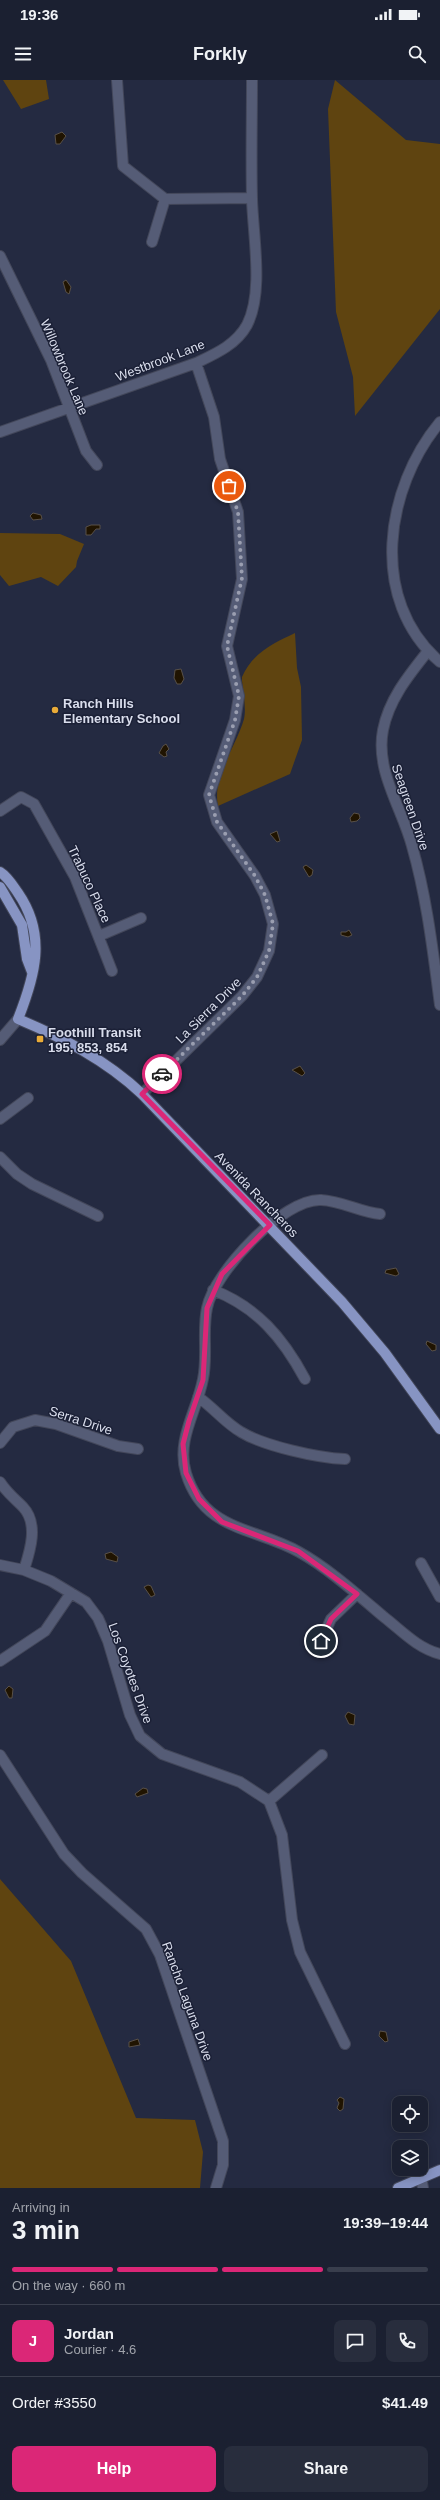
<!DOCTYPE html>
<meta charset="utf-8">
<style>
:root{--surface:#1b2031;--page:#282d3d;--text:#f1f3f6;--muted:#a0a3ab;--line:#393e4d;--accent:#db2777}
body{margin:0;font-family:Arial,sans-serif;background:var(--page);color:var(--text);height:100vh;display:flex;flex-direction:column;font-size:15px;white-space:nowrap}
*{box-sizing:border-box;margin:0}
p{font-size:13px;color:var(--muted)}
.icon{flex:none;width:22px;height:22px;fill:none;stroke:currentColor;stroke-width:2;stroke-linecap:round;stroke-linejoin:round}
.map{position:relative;height:2108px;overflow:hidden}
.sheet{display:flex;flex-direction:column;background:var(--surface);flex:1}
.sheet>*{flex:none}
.buttons{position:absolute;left:392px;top:2016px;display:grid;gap:8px}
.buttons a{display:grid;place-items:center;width:36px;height:36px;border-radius:8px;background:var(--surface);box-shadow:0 2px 10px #0003,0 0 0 1px var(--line);font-size:20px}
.pin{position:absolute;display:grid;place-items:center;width:34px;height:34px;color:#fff;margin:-17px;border:2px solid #fff;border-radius:50%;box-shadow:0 1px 4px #0007}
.courier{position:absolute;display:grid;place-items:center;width:40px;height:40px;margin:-20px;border:3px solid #db2777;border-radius:50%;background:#fff;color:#222;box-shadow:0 1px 5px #0007}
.summary em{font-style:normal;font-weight:700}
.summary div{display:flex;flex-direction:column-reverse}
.summary{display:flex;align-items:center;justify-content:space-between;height:68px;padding:0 12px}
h1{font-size:26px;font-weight:700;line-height:30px}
.bar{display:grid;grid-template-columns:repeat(4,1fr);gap:6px 4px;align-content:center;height:48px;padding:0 12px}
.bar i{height:5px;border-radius:3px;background:var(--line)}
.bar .on{background:var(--accent)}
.bar p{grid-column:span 4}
.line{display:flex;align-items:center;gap:10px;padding:0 12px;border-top:1px solid var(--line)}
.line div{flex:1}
.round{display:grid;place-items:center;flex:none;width:42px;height:42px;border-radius:8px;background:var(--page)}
.cta{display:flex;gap:8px;margin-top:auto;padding:8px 12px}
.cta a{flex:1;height:46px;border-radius:8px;background:var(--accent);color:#fff;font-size:16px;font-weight:700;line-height:46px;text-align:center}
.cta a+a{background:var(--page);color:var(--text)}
.status{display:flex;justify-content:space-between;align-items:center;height:28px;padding:0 20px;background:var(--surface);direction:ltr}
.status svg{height:11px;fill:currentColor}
header{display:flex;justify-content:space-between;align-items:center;height:52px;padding:0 12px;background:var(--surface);font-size:18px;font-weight:700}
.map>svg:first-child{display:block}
.green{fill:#5f4410}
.water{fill:#201401;stroke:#585048}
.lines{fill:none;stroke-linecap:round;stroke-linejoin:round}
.minor-casing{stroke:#43475a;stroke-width:12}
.major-casing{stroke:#43475a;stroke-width:12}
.minor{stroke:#555c76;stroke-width:10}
.major{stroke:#8794c3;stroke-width:10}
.done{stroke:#9a9eb0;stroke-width:4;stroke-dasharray:0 7.2}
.route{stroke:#db2777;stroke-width:5}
.poi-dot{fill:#e9ab38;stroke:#1b2036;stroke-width:1.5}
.labels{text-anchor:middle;stroke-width:3;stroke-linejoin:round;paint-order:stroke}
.street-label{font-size:13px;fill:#d9ddec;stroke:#1b2036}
.poi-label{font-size:13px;font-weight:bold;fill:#d9ddec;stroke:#1b2036;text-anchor:start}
</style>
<div class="status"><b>19:36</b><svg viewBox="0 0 49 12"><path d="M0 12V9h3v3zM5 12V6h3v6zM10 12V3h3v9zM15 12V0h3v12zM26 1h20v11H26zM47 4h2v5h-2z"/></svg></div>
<header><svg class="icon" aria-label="menu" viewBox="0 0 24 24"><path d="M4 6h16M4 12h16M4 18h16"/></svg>Forkly<svg class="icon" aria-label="search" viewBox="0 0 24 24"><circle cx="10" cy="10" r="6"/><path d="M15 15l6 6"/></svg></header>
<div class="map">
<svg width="440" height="2108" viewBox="0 0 440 2108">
<rect width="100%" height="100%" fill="#242a41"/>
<path class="green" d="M3 0H46L49 19 21 29Z
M335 0 406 60 440 64V229L355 336 353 297 336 232 328 29Z
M0 453 60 454 84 464 77 481 76 487 58 506 41 497 9 506 0 495Z
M295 553 297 588 301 607 302 660 290 694 218 726C212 696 236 667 244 639 247 626 241 601 242 597 252 573 274 563 295 553Z
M0 1799 71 1881 136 2038 195 2040 203 2072 200 2108H0Z"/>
<path class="water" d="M62 52 66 56 60 64H56L55 55Z
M66 200 71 207 69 214 66 212 63 202Z
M33 433 41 435 42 439 33 440 30 436Z
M91 445H100V449H96L91 455H86V447Z
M181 589 184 599 181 604H177L174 598 175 590Z
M166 664 169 669 166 672 167 676 164 677 159 673 163 666Z
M354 733 359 734 360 738 357 741 351 742 350 738Z
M277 751 280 761 277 762 270 754Z
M306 785 313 790 312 795 309 797 303 787Z
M349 850 352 855 348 857 341 855V852H346Z
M300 986 305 993 302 996 292 990Z
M396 1188 399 1194 396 1196 385 1193 386 1190Z
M427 1261 436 1265V1270L432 1271 426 1264Z
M111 1472 118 1477 117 1482 106 1479 105 1474Z
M148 1505 151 1506 155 1515 151 1517 144 1507Z
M9 1606 13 1609 12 1618H9L5 1610Z
M348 1632 355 1635 354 1645 349 1644 345 1636Z
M143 1708 147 1709 148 1713 137 1717 135 1714Z
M380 1951 386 1952 388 1961 385 1962 379 1956Z
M138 1959 140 1965 129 1967V1962Z
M340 2017 344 2019 343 2029 340 2031 337 2028 339 2023 337 2020Z"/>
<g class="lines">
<defs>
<path id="minor" d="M117 0 123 86 165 119 252 118
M152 162 165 119
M0 176 51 280 86 371 97 385
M440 342C385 408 368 520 440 582
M0 352 196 283C215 274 236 265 247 245 264 212 253 156 252 119 251 79 252 40 252 0
M428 571C409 595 389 619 383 650 375 691 402 728 412 766 427 818 433 872 440 925
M0 731 21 717 34 724 75 797 112 891
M99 856 141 838
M0 960 18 939
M142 1014 242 916 257 897 269 871 273 844 265 815 255 796 217 742 209 715 235 640 239 616 227 566 242 499 238 432 220 379 214 337 196 283
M0 1039 28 1018
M0 1077 17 1094 32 1104 98 1136
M380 1134C360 1132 342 1121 321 1120 284 1118 214 1192 207 1228 202 1251 208 1276 203 1299 197 1331 176 1360 186 1393 204 1452 255 1447 299 1472 328 1488 358 1515 384 1537 402 1551 417 1568 440 1574
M213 1210C257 1227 283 1258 305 1299
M198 1317C213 1327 225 1343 241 1352 264 1366 318 1378 345 1379
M0 1363 13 1347 35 1340 56 1344 118 1366 138 1369
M0 1402C7 1413 15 1419 23 1427 39 1444 30 1471 24 1490
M421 1483 440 1517
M0 1485 24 1490 51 1501 86 1522 98 1538 108 1561 130 1635 140 1656 162 1674 240 1702 269 1721 282 1755 292 1840 300 1872 345 1964
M321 1561 331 1539 357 1514
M0 1581 45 1551 71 1513
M0 1675 64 1774 82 1793 146 1849 160 1875 223 2061V2085L216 2108
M269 1721 322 1675
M421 2096 423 2108"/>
<path id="major" d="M0 792C8 797 13 806 18 813 47 855 35 896 18 939 63 958 106 980 142 1014L342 1222 385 1273 440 1349
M0 807 22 845 27 879 32 892
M398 2108 440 2090"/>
</defs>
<use href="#minor" class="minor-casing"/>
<use href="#major" class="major-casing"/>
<use href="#minor" class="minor"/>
<use href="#major" class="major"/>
</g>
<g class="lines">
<path class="done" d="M162 994 242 916 257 897 269 871 273 844 265 815 255 796 217 742 209 715 235 640 239 616 227 566 242 498 238 432 229 406"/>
<path class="route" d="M162 994 142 1014 270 1145 222 1194 207 1228 203 1300 189 1341 183 1364 186 1393 199 1419 222 1442 298 1471 357 1514 331 1539 321 1561"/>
</g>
<g class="poi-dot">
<circle cx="55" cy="630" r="4"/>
<rect x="36" y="955" width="8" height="8" rx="2"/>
</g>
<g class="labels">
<g class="street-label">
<text transform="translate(160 280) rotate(-21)" y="5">Westbrook Lane</text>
<text transform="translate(65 287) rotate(67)" y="5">Willowbrook Lane</text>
<text transform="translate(411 727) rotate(71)" y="5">Seagreen Drive</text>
<text transform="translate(90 804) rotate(65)" y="5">Trabuco Place</text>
<text transform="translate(208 930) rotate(-45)" y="5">La Sierra Drive</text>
<text transform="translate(257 1114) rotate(46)" y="5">Avenida Rancheros</text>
<text transform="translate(81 1340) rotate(18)" y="5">Serra Drive</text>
<text transform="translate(131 1593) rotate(70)" y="5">Los Coyotes Drive</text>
<text transform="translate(188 1921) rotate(70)" y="5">Rancho Laguna Drive</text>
</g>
<g class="poi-label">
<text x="63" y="628">Ranch Hills<tspan x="63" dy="15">Elementary School</tspan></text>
<text x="48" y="957">Foothill Transit<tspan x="48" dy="15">195, 853, 854</tspan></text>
</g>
</g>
</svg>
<div class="buttons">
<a><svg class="icon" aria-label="locate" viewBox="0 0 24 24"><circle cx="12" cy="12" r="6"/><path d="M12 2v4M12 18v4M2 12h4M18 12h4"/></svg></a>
<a><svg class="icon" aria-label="layers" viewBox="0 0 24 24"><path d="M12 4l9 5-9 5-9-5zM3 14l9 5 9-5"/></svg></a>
</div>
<div class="pin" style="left:229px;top:406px;background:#ea580c"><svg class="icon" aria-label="bag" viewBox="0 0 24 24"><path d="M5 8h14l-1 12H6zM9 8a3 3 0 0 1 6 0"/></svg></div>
<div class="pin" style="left:321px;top:1561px;background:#1f2937"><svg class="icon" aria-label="home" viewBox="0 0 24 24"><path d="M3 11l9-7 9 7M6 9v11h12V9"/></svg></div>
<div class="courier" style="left:162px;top:994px"><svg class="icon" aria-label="car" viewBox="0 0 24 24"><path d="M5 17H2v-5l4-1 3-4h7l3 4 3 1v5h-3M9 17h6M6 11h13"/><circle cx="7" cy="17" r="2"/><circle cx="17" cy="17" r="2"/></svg></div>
</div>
<section class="sheet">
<div class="summary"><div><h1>3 min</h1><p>Arriving in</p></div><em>19:39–19:44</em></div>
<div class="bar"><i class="on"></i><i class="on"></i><i class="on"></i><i></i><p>On the way · 660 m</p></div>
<div class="line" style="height:72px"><b class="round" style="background:var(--accent);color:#fff">J</b><div><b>Jordan</b><p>Courier · 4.6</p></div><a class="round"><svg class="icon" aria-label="chat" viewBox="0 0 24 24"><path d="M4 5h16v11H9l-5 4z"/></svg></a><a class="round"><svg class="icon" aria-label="phone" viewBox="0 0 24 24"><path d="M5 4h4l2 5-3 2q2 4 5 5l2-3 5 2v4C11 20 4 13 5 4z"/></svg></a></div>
<div class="line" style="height:52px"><div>Order #3550</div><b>$41.49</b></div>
<div class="cta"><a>Help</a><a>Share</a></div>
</section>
